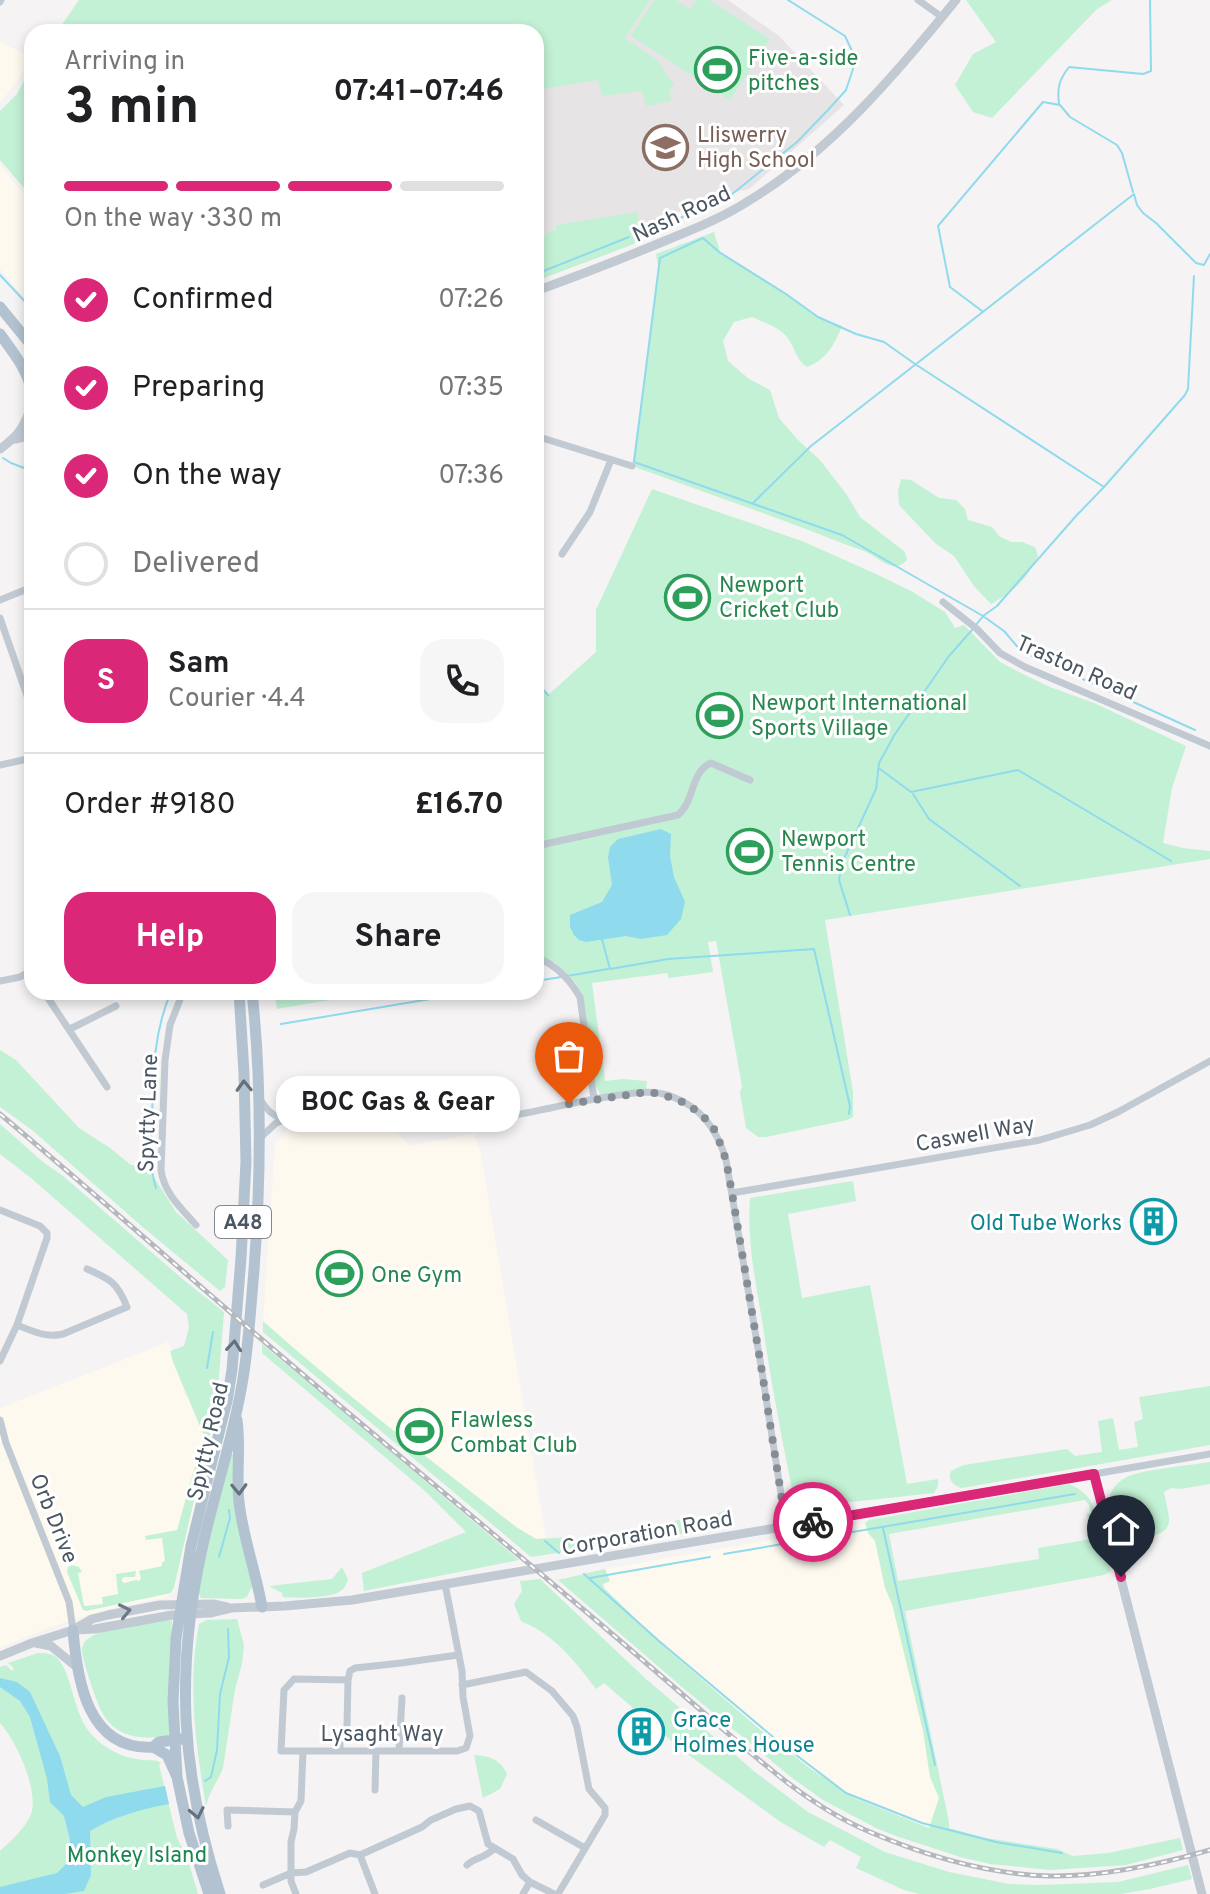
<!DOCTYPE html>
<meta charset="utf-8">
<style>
:root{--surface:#fff;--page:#f6f6f6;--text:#202124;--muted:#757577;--line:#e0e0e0;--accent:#db2777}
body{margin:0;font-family:Overpass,sans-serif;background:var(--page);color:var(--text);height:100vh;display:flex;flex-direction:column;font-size:30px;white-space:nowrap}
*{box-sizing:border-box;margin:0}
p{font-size:26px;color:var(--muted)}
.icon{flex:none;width:44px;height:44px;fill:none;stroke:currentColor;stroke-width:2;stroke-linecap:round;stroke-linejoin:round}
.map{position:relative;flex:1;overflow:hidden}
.panel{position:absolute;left:24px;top:24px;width:520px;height:976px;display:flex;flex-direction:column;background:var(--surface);border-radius:24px;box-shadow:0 4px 12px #0003}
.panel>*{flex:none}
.pin{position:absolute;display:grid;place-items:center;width:68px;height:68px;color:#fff;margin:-82px -34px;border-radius:50% 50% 50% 0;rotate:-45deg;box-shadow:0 0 8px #0007}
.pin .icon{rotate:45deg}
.courier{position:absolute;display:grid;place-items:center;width:80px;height:80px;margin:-40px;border:6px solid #db2777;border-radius:50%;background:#fff;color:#222;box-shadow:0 2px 10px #0007}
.bubble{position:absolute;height:56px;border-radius:24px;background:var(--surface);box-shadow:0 4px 12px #0003;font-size:26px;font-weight:700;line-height:56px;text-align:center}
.head em{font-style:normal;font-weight:700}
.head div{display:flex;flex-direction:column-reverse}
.head{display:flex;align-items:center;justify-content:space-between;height:136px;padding:0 40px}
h1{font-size:52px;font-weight:700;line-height:60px}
.bar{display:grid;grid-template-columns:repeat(4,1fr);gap:12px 8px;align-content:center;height:96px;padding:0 40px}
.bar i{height:10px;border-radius:6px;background:var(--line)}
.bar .on{background:var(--accent)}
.bar p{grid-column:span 4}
.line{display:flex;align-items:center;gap:20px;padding:0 40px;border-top:2px solid var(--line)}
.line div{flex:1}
.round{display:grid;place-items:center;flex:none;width:84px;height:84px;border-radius:24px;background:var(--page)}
ol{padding:0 40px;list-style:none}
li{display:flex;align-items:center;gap:24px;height:88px}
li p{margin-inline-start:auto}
li .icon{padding:8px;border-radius:50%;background:var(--accent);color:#fff;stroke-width:4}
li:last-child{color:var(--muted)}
li i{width:44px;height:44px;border:4px solid var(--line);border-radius:50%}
.button{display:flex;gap:16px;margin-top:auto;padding:16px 40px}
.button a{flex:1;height:92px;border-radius:24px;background:var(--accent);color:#fff;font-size:32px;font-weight:700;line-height:92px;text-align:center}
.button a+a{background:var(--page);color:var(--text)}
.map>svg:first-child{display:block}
.commercial{fill:#fdf9ef}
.education{fill:#e6e4e5}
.green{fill:#c3f1d5}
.water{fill:#90daee}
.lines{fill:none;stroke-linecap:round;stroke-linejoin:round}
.stream{stroke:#90daee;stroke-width:2}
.minor{stroke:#c1cad2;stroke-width:7}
.tertiary{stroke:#c1cad2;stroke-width:9}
.primary{stroke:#b3c2d1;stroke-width:11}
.rail-casing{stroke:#b5b8bd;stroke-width:5}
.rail{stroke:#fff;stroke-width:2;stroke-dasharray:6;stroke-linecap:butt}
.oneway{stroke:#64717d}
.oneway2{stroke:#6e7983}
.done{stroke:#868d94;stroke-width:8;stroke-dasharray:0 14.4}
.route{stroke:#db2777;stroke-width:10}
.labels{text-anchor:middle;stroke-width:6;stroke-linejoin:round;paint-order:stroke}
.shield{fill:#fff;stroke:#808990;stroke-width:2}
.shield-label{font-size:20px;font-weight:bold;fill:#4a5661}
.leisure-label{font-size:22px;fill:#27864d;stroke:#fff;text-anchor:start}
.education-label{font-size:22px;fill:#785e54;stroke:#fff;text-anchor:start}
.street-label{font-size:22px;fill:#4a5661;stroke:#fff}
.culture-label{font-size:22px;fill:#0d838f;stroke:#fff;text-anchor:end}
.park-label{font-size:22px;fill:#17864f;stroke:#fff}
</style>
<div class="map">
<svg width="1210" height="1894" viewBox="0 0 1210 1894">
<rect width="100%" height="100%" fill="#f5f3f3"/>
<path class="commercial" d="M0 41 30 58 17 81 0 103Z
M0 165 32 204V307L0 269Z
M327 1122 368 1123 394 1129 410 1146 474 1133 480 1150 546 1538 536 1539 516 1527 330 1381 263 1321 275 1144 289 1128Z
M168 1342 177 1358 184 1394 190 1399 218 1406 174 1591 165 1598 119 1606 88 1615 50 1627 0 1648V1408Z
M878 1521 942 1795 932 1829 855 1798 811 1769 757 1727 667 1649 603 1587V1584L610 1581 605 1569Z"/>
<path class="education" d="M369 0H728L779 36 844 105 749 189 713 197 652 224 536 264V32Z"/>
<path class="green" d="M79 0H650L625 38 657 60 674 85 669 91 671 101 646 106 642 91 602 96 598 80 536 90V32H52L61 26Z
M654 0H676L690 9 696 0H709L770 39 730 100 631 36Z
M966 0H1112L1097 9 992 118 973 112 955 85 973 54 996 42Z
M32 66V197L0 160V111L17 94Z
M637 212 639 236 634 244 536 281V239L547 236 546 232 556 230V225Z
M714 232 720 252 786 294 818 317 842 326C835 344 826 360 807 367 795 359 795 346 786 336 778 327 763 322 752 317L734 322 723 341 728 361 749 379 770 390 779 418 797 439 820 460 847 495 860 517 905 552 907 560C894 574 883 561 870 554 863 550 855 548 847 545 776 517 704 492 632 466L659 272 656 254Z
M901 479 911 480 939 498 956 500 965 509 968 520 992 527 999 536 1011 542H1022L1035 547 1038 556C1027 579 1014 592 991 604L974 586 954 556 936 544 899 505 898 491Z
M652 489 802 541 876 574 911 591 945 612 955 628 964 625 1000 662 1017 671 1050 687 1094 703 1186 746 1172 788 1163 843 1183 848 1210 851V859L825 920 853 1092V1117L847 1120 766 1137H758L746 1128 740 1093 742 1086 716 941 708 942 713 972 669 978 667 973 592 983 605 1081 623 1079 647 1081 646 1090 601 1095 596 1087 582 993 575 982 554 962 536 965V688L548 695 596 652V610Z
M274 992H377L277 1009Z
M0 1050 16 1060 79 1128 110 1148 131 1165 147 1166 176 1212 228 1260 225 1287 220 1291 145 1229 32 1130 0 1107Z
M0 1124 43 1162 63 1176 185 1281 224 1312 217 1401 204 1463 201 1462 205 1438 173 1362 170 1351 184 1346 189 1327 187 1314 31 1178 0 1154Z
M853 1181 856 1201 788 1214 802 1298 870 1285 907 1484 938 1479V1486L934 1493 796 1508C783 1446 771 1383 762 1320 755 1280 747 1240 750 1198Z
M263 1321C345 1394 430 1460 516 1527L536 1539 570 1537 585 1540 651 1529 684 1518 699 1521 729 1509 734 1526 531 1557 263 1332Z
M262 1344 519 1560 364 1591 362 1573 466 1532 425 1491 262 1353Z
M1210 1386V1445L962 1488C954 1486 947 1480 951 1471L964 1465 1067 1449 1075 1456 1102 1452 1098 1421 1113 1418 1119 1450 1138 1447 1134 1422 1143 1419 1139 1397Z
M232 1454 234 1455 253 1588H251L247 1597 242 1599 201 1598 198 1590 204 1558 230 1455Z
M1210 1462V1484L1180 1489 1171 1488 1164 1492C1169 1520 1178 1531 1145 1538 1139 1539 1128 1544 1121 1542 1111 1538 1107 1505 1110 1496 1112 1488 1118 1482 1125 1478 1137 1470 1193 1465 1210 1462Z
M195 1466 198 1467 201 1470 174 1588 171 1593 86 1611 83 1610 67 1572 68 1567 73 1565 79 1567 82 1572 78 1573 84 1606 103 1604 102 1597 118 1594 116 1574 136 1571 135 1577H124L121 1580 124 1583 136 1580 139 1581 141 1578 139 1571 162 1566V1562L165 1561 162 1538 146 1540 145 1536 177 1530Z
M1069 1484C1083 1490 1093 1499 1095 1514L1088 1521 1087 1514 1091 1513 1089 1505 1085 1500 889 1534 898 1581 1039 1559 1038 1548 1091 1539 1090 1529 1097 1528 1101 1530 1111 1571 1104 1575 905 1611 949 1822V1828L986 1838 1057 1849 1073 1856 1108 1853 1180 1838 1183 1850 1126 1865 1050 1870 990 1864 960 1857 896 1836 876 1828 823 1800 791 1777 682 1687 558 1580 605 1569 610 1581 603 1584 604 1588 667 1649 757 1727 811 1769 855 1798 929 1828 939 1798 930 1777 923 1731 892 1604 885 1588 875 1541 868 1533 865 1523 869 1520Z
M342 1567 348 1579C347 1582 345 1588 342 1590 332 1599 296 1598 283 1597L282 1593 269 1586 332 1579Z
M540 1579 646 1679 755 1772 808 1812 885 1852 949 1872 1009 1884 1038 1885 1118 1882 1188 1865 1192 1879 1150 1889 1121 1894H920L904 1890 856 1868 861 1857 830 1840 824 1847 779 1821 682 1750 604 1683 596 1689C573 1659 556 1636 521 1621L514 1604 522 1591 520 1581Z
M237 1619 244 1645 242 1664 235 1689 223 1768C217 1783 210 1790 206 1806 196 1746 187 1684 199 1624L207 1620Z
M172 1620 169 1670V1736C149 1738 132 1740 115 1728 110 1724 106 1719 103 1714 98 1707 81 1657 82 1649 83 1645 84 1641 88 1639 102 1627 153 1622 172 1620Z
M38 1653C44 1653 50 1653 56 1657 73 1672 72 1715 93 1736 106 1750 124 1758 143 1760 151 1761 154 1759 161 1763L159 1765 177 1838 187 1857 198 1894H0V1851C11 1841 28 1826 32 1811 37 1786 16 1741 0 1723V1667L6 1665 12 1671 14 1668 8 1663Z
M474 1755C489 1756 500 1759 507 1774L500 1789 483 1798Z"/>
<path class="water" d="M661 829 671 834 670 856 674 877 685 902 681 919 667 935 641 939 626 936 586 942 579 940 574 935 570 927V915L602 902 612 885 608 857 610 847 618 839Z
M0 1678 17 1682 30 1692 60 1756 71 1795 83 1807 106 1797 165 1786 169 1804C142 1809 113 1817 90 1831L91 1875 84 1891 65 1894H0V1887L57 1873 67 1863 70 1840 64 1816 50 1802 47 1779 30 1717 20 1701 0 1687Z"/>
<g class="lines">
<path class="stream" d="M1059 104C1057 87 1059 80 1069 67L1143 74 1151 71 1150 0
M668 223 726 199 797 142 828 110 846 90 853 69V53L845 36 788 0
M536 274 629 237
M0 275 32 309
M982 311 950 287 938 226 1043 102 1060 105 1070 117 1117 145 1122 153 1133 192
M3 458 11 463 32 471
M1104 487 1076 516 997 606 983 616 842 535 634 462 660 258 703 238 719 252 786 294 818 317 856 334 884 342 915 364 1104 487 1185 395 1188 389 1194 276
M753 503 811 446 1134 194 1137 205 1143 213 1156 223 1196 263 1204 265 1210 254
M976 625 983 616 1004 631 1021 651 1195 730
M536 682 548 695
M880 769 911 792 1018 770 1171 861
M913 794 929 819 1020 886
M850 915 839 880 842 863 876 789 879 763 895 734 949 656 972 630
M602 939 610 969 668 959 814 949 850 1106 849 1114
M567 976 608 969
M536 981 561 977
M281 1024 472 992
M156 1188C149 1166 151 1143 152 1120 153 1076 153 1033 171 992
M207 1368 213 1332
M883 1528 935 1765
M545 1541 559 1553
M724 1554 1075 1494
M219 1557 230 1518 229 1510
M584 1574 659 1641 779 1742 846 1793 922 1823 996 1842 1062 1853
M590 1578 710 1557
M205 1781 211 1777 217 1750 220 1694 229 1657 228 1629"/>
<path class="minor" d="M918 0 942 17
M0 2 1 0
M536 436 632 466
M562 554 590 512 611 460
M0 600 32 587
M943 602 977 629 1000 653 1025 667 1210 746
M0 618 32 710
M0 765 32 758
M536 846 678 815C695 801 690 772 711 763L750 780
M536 957C556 965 569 978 580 997L594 1099
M0 981 20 977 32 970
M44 992 107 1087
M183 992 170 1025 165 1060 161 1170C164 1193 181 1208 196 1225
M70 1029 116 1006
M260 1099C266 1110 273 1116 285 1120
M260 1138 276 1123 285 1120C314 1115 346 1106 376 1108 404 1110 433 1122 461 1121 512 1120 563 1103 613 1096 634 1093 653 1089 673 1097 703 1108 718 1132 726 1160L762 1372 786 1526
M732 1193 1040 1140 1090 1125 1118 1112 1210 1061
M0 1210 40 1226 47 1233V1238L17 1325 0 1361
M17 1325C32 1331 46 1338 63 1334L127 1307C117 1282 110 1279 87 1269
M0 1420 6 1443 69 1602 73 1630
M1094 1474 1210 1454
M462 1685 526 1672 552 1691 573 1716 577 1727 589 1789 605 1808V1815L558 1894
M303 1751H281L284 1690 294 1679 348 1680
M340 1751V1738L347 1726 348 1680 350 1671 355 1668 401 1663 458 1655
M399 1751 402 1698
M375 1790 376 1751
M536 1820 585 1848
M228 1826 227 1810 295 1812
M360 1855 375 1894
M467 1865C475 1857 487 1858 494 1848
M263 1885 291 1873 306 1872 350 1853 360 1855 422 1827 431 1820 456 1809 470 1806 479 1811 488 1844 513 1859 522 1875 530 1882 554 1894
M296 1894 291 1881V1842L294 1829 295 1812 301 1801 303 1751H457L466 1748 470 1736 463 1697 462 1671 445 1584
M523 1894 530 1882"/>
<path class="tertiary" d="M536 291C580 275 624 258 667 240 696 228 724 217 750 200 832 150 896 74 956 0
M15 439 32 435
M0 449C15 438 23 430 29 412
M73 1630 95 1629 172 1615 210 1613 231 1608 285 1606 352 1600 1094 1474 1202 1894
M36 1643 51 1646 78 1668
M0 1656 32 1643 73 1630 92 1619 108 1615 160 1605 213 1604 227 1607"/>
<path class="primary" d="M0 307 32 346
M0 334C13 352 27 369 32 392
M32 397C28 406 29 413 32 422
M237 1420C241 1447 236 1474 239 1502 243 1538 256 1572 262 1607
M73 1630C77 1681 88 1751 153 1747L159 1742 182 1739
M153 1747 167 1755 177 1777 189 1833 209 1894
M177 1777 173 1702 176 1638 191 1546 227 1401 232 1370 241 1258 246 1162 244 1073 239 992
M220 1894C181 1774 175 1672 202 1549 215 1490 235 1432 244 1372 249 1338 251 1304 254 1270 261 1177 262 1085 252 992"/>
<defs>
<path id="rail" d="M0 1114C87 1187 172 1262 259 1337 360 1424 464 1509 566 1595 619 1639 671 1685 724 1730 769 1769 815 1809 870 1832 926 1856 988 1874 1049 1876 1103 1877 1158 1865 1210 1850"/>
</defs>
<use href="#rail" class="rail-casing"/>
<use href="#rail" class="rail"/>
</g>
<defs><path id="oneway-chevron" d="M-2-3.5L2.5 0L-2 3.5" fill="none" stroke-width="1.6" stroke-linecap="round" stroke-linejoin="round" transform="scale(2)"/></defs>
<g class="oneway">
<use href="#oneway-chevron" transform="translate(244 1086) rotate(-92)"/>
<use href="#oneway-chevron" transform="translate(234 1346) rotate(-85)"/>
<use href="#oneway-chevron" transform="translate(239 1489) rotate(88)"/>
<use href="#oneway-chevron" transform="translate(197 1813) rotate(78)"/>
</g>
<use class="oneway2" href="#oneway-chevron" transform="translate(125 1611) rotate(-12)"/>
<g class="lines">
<path class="done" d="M569 1104 646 1092 661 1094 688 1104 708 1121 716 1132 726 1160 732 1193 762 1372 786 1526 813 1522"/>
<path class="route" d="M813 1522 1094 1474 1121 1577"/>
</g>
<defs>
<symbol id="stadium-ring" viewBox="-11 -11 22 22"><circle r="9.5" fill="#fff" stroke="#2e9e5b" stroke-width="1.5"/><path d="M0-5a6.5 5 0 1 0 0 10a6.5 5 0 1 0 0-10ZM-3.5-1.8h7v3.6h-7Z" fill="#2e9e5b"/></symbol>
<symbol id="school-ring" viewBox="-11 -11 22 22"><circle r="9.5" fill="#fff" stroke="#8d6e63" stroke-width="1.5"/><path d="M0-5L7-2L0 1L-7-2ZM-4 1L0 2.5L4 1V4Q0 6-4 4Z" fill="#8d6e63"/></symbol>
<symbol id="building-ring" viewBox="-11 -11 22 22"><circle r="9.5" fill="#fff" stroke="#0f9aa8" stroke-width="1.5"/><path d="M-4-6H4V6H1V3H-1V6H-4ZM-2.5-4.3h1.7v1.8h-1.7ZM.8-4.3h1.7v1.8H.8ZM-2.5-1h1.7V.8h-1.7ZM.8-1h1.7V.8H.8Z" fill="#0f9aa8"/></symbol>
</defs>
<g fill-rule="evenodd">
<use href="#stadium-ring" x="692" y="44" width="51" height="51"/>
<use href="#school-ring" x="640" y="122" width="51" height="51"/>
<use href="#stadium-ring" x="662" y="572" width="51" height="51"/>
<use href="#stadium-ring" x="694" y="690" width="51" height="51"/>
<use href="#stadium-ring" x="724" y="826" width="51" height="51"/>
<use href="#building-ring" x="1128" y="1196" width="51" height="51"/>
<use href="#stadium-ring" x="314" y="1248" width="51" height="51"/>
<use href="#stadium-ring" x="394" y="1406" width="51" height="51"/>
<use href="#building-ring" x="616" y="1706" width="51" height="51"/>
</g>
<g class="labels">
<rect class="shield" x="215" y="1206" width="56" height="32" rx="6"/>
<g class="shield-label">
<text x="243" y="1229">A48</text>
</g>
<g class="leisure-label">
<text x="748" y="65">Five-a-side<tspan x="748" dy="25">pitches</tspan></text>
<text x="719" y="592">Newport<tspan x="719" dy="25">Cricket Club</tspan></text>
<text x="751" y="710">Newport International<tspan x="751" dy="25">Sports Village</tspan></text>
<text x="781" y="846">Newport<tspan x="781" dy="25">Tennis Centre</tspan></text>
<text x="371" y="1282">One Gym</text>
<text x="450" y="1427">Flawless<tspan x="450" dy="25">Combat Club</tspan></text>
</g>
<g class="education-label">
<text x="697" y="142">Lliswerry<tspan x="697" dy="25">High School</tspan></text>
</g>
<g class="street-label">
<text transform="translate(681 213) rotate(-25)" y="8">Nash Road</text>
<text transform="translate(1077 667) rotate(24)" y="8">Traston Road</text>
<text transform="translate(147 1113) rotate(-88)" y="8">Spytty Lane</text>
<text transform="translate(975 1133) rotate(-10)" y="8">Caswell Way</text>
<text transform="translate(207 1441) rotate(-77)" y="8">Spytty Road</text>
<text transform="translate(55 1518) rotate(68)" y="8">Orb Drive</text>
<text transform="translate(647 1532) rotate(-10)" y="8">Corporation Road</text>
<text x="382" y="1741">Lysaght Way</text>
</g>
<g class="culture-label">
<text x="1122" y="1230">Old Tube Works</text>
<text x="673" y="1727" text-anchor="start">Grace<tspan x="673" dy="25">Holmes House</tspan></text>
</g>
<g class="park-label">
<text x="137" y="1862">Monkey Island</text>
</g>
</g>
</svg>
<div class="pin" style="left:569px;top:1104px;background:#ea580c"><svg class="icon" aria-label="bag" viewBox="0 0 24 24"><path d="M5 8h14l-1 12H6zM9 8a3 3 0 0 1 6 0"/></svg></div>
<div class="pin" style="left:1121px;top:1577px;background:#1f2937"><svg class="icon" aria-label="home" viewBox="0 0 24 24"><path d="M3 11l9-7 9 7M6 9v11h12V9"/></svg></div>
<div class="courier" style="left:813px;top:1522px"><svg class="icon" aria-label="bike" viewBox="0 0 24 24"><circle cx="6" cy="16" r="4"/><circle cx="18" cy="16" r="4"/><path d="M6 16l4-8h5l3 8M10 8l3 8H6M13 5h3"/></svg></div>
<div class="bubble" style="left:276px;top:1076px;width:244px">BOC Gas &amp; Gear</div>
<section class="panel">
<div class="head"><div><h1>3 min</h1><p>Arriving in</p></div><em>07:41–07:46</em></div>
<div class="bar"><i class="on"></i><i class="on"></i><i class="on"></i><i></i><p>On the way · 330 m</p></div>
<ol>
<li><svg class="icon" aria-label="check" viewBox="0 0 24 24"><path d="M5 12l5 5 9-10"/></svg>Confirmed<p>07:26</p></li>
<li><svg class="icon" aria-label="check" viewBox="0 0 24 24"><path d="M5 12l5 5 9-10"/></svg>Preparing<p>07:35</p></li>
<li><svg class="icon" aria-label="check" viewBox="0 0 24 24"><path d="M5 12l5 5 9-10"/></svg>On the way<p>07:36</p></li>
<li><i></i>Delivered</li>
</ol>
<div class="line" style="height:144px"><b class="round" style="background:var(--accent);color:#fff">S</b><div><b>Sam</b><p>Courier · 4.4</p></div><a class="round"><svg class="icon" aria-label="phone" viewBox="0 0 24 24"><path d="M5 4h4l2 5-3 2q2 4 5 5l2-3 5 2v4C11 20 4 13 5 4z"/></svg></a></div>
<div class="line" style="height:104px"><div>Order #9180</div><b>£16.70</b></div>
<div class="button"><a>Help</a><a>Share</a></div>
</section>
</div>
